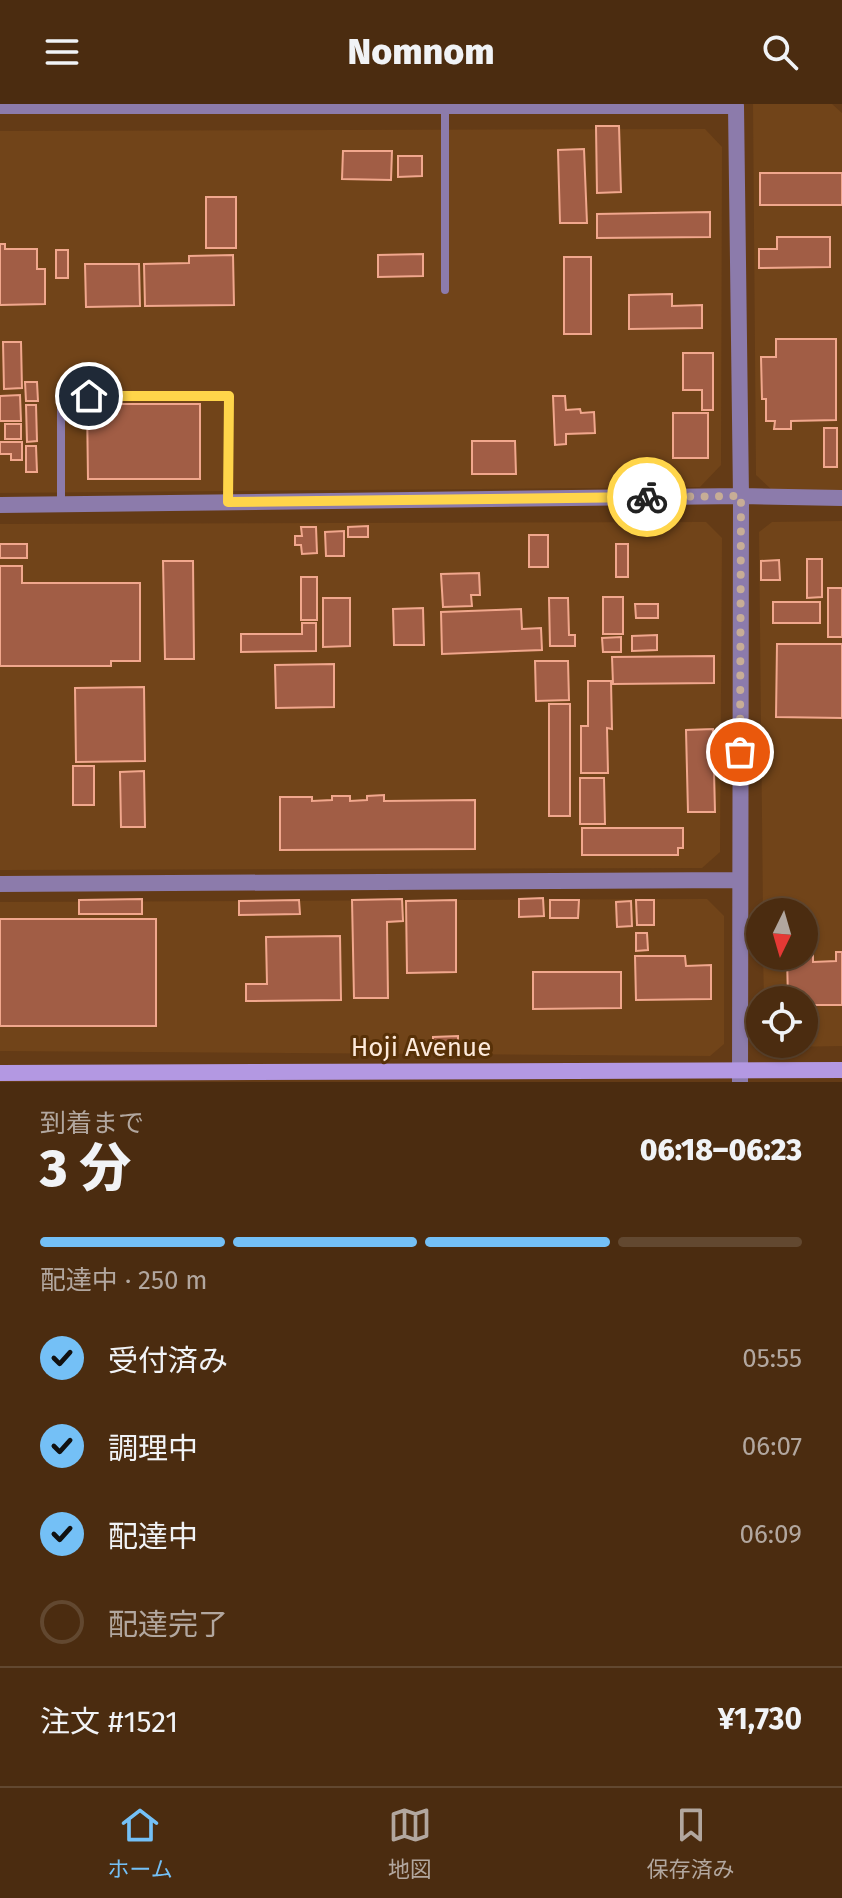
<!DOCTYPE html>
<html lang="ja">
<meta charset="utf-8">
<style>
:root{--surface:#4b2c10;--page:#523419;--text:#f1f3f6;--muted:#b2a79f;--line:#624830;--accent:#74c0f6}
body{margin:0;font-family:"Fira Sans","Noto Sans JP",sans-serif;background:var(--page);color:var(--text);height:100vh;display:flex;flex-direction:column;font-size:30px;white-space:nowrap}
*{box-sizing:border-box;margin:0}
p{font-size:26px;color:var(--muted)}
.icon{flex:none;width:44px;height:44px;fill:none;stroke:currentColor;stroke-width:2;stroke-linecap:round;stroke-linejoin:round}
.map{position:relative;height:978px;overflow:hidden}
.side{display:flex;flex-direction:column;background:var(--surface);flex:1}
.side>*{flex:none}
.needle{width:52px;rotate:185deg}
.fabs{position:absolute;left:746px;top:794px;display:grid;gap:16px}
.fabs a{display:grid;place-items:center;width:72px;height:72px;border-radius:50%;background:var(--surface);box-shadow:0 2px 6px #0004,0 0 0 2px var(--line);font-size:40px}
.pin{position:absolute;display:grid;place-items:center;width:68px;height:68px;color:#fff;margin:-34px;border:4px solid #fff;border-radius:50%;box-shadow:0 2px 8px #0007}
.courier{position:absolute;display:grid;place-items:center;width:80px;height:80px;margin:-40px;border:6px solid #ffd54a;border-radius:50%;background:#fff;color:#222;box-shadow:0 2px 10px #0007}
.summary em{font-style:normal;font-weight:800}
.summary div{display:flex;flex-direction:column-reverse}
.summary{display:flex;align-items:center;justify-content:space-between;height:136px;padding:0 40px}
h1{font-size:52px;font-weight:800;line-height:60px}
.bar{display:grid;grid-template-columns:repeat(4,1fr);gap:12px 8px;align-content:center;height:96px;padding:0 40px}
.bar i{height:10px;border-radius:6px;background:var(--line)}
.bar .selected{background:var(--accent)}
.bar p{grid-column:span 4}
.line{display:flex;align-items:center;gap:20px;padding:0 40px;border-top:2px solid var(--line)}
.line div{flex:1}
ol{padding:0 40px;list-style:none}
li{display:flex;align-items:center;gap:24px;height:88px}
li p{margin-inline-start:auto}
li .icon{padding:8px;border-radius:50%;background:var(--accent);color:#111;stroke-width:4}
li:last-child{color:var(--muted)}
li i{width:44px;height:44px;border:4px solid var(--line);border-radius:50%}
header{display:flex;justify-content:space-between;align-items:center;height:104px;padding:0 40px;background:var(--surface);font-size:36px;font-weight:800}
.dock{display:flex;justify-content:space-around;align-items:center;height:112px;border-top:2px solid var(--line);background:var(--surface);font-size:22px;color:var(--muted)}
.dock a{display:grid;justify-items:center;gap:4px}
.dock .selected{color:var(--accent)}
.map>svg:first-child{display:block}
.built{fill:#714419}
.building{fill:#a15d45;stroke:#f1a78d;stroke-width:2}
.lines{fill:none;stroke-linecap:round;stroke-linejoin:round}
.service{stroke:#8c7bab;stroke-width:8}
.minor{stroke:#8c7bab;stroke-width:16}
.secondary{stroke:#b398e2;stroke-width:16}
.done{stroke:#c7ad96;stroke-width:8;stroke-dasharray:0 14.4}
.route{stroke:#ffd54a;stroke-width:10}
.labels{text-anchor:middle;stroke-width:6;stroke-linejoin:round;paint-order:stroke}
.street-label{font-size:26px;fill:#fdeadb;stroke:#583108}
</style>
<header><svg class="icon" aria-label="menu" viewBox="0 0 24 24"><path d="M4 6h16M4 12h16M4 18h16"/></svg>Nomnom<svg class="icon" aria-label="search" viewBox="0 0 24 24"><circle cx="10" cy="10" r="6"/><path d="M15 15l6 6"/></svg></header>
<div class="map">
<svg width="842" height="978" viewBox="0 0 842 978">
<rect width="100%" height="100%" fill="#643b16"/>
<path class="built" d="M753 0H832L842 9V386H772L756 371Z
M705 25 722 43 721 361 700 383 0 389V27Z
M842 417V942L788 943 784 940H804V896H764L763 852H804V808H763L759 428 772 418Z
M706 418 722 434 720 748 702 764 0 766V420Z
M707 795 724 812V940L710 952 0 947V798Z"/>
<path class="building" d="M596 22H619L621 88 597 89Z
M584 45 587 119H560L558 46Z
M343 47H392L391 76 342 75Z
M398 52H422V72L398 73Z
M760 69H842V101H760Z
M206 93H236V144H206Z
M710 108V133L597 134V110Z
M777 133H830V163L759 164V145H777Z
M0 140H5V145H37V165H45V200L0 201Z
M56 146H68V174H56Z
M423 150V172L378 173V151Z
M233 151 234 201 145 202 144 160 189 159V152Z
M564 153H591V230H564Z
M85 160H139L140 202 86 203Z
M672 190V202L702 201V224L629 225V191Z
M776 235H836V316L791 317V325H774L775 317H766V295H762L761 253H776Z
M3 238H21L22 284 4 285Z
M683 249H713V306H702V286H683Z
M25 278H37L38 297H26Z
M20 291 21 317H0V292Z
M553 292H565L566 306 580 305 581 309 594 308 595 329 566 330V340L555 341Z
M87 300H200V375H88Z
M26 301H36L37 337 27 338Z
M673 309H708V354H673Z
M5 320H21V335H5Z
M824 324H837V363H824Z
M472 337H515L516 370H472Z
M0 338H22V356H11V350H0Z
M26 342H36L37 368H26Z
M368 422V433H348V423Z
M301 423H316L317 449 302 450 301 441H295V432H302Z
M344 427V452H326L325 428Z
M529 431H548V463H529Z
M0 440H27V454H0Z
M616 440H628V473H616Z
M807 455H822V493L807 494Z
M779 456 780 476H761V457Z
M163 457H193L194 555H165Z
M0 462H22V479H140V557H111V562H0Z
M479 469 480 491H471L472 502 443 503 441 470Z
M301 473H317V516H301Z
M828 484H842V533H828Z
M603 493H623V530H603Z
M323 494H350V542L323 543Z
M549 494H568L569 531H575V542H550Z
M773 498H820V519H773Z
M635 500H658V514H636Z
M423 504 424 541H394L393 505Z
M521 505 522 525 541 524 542 546 442 550 441 508Z
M302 519H316V547L241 548V530H302Z
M657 531V546L632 547V532Z
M621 533V548H603L602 534Z
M777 540H842V614L776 613Z
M714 552V579L613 580 612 553Z
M535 557H568L569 596 536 597Z
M334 560V603L276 604 275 561Z
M588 577H611L612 625 607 624 608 669H581V622H588Z
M144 583 145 657 76 658 75 584Z
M549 600H570V712H549Z
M713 625 715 708H688L686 626Z
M73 662H94V701H73Z
M144 667 145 723H121L120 668Z
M580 674H604L605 720H580Z
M384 691V697L475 696V745L280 746V693H312V697L332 696V692H350V697L367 696V692Z
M582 724H683V744H678V751H582Z
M543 794 544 812 519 813V795Z
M142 795V810H79V796Z
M402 795 403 817 387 818 388 894H354L352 796Z
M299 796 300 810 239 811V797Z
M456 796V868L407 869 406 797Z
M550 796H579L578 814H550Z
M636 796H654V821H637Z
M631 797 632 822 617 823 616 798Z
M0 815H156V922H0Z
M636 829H647L648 846 636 847Z
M804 831H813V858L836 857V848H842V901H804V896H788L787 852H804Z
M340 832 341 896 246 897V880H267L266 833Z
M635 852H685L686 862 711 861V895L636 896Z
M533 868H621V904L533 905Z
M458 932V943H433V933Z"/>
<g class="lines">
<path class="service" d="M445 186V2
M61 400V292H229L228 397"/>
<path class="minor" d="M0 2H736L741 392 740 978
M0 401 741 392 842 394
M0 780 739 776"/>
<path class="secondary" d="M0 969 842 966"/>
</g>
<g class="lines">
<path class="done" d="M647 393 741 392 740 648"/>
<path class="route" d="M89 292H229L228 398 647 393"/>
</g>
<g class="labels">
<g class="street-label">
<text x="421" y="952">Hoji Avenue</text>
</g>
</g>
</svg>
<div class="fabs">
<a><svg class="needle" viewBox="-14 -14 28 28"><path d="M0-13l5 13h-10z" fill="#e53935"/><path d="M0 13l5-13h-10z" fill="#b2a79f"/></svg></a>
<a><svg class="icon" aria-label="locate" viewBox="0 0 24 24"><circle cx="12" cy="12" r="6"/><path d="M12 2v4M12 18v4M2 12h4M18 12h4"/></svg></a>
</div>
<div class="pin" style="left:740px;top:648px;background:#ea580c"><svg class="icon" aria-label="bag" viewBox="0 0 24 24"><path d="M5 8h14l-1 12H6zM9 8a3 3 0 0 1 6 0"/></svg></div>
<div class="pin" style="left:89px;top:292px;background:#1f2937"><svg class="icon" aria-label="home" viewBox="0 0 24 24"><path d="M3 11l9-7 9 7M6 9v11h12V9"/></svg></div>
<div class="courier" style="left:647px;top:393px"><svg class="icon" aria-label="bike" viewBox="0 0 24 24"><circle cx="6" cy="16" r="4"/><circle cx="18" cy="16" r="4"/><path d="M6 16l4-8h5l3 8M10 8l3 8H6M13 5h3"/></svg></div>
</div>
<section class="side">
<div class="summary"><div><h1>3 分</h1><p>到着まで</p></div><em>06:18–06:23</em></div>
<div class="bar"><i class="selected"></i><i class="selected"></i><i class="selected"></i><i></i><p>配達中 · 250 m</p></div>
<ol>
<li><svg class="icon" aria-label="check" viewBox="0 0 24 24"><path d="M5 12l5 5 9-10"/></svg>受付済み<p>05:55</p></li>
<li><svg class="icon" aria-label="check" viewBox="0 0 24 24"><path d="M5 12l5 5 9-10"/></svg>調理中<p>06:07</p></li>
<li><svg class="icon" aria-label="check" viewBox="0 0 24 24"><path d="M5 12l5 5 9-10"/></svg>配達中<p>06:09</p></li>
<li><i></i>配達完了</li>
</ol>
<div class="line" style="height:104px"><div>注文 #1521</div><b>¥1,730</b></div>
</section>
<nav class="dock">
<a class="selected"><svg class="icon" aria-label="home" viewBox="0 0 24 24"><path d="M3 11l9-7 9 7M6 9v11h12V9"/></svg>ホーム</a>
<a><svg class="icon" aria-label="map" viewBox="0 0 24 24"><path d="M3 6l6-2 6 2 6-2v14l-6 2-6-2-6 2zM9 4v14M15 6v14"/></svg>地図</a>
<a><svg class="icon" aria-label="saved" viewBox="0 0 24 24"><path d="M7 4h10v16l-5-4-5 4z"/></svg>保存済み</a>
</nav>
